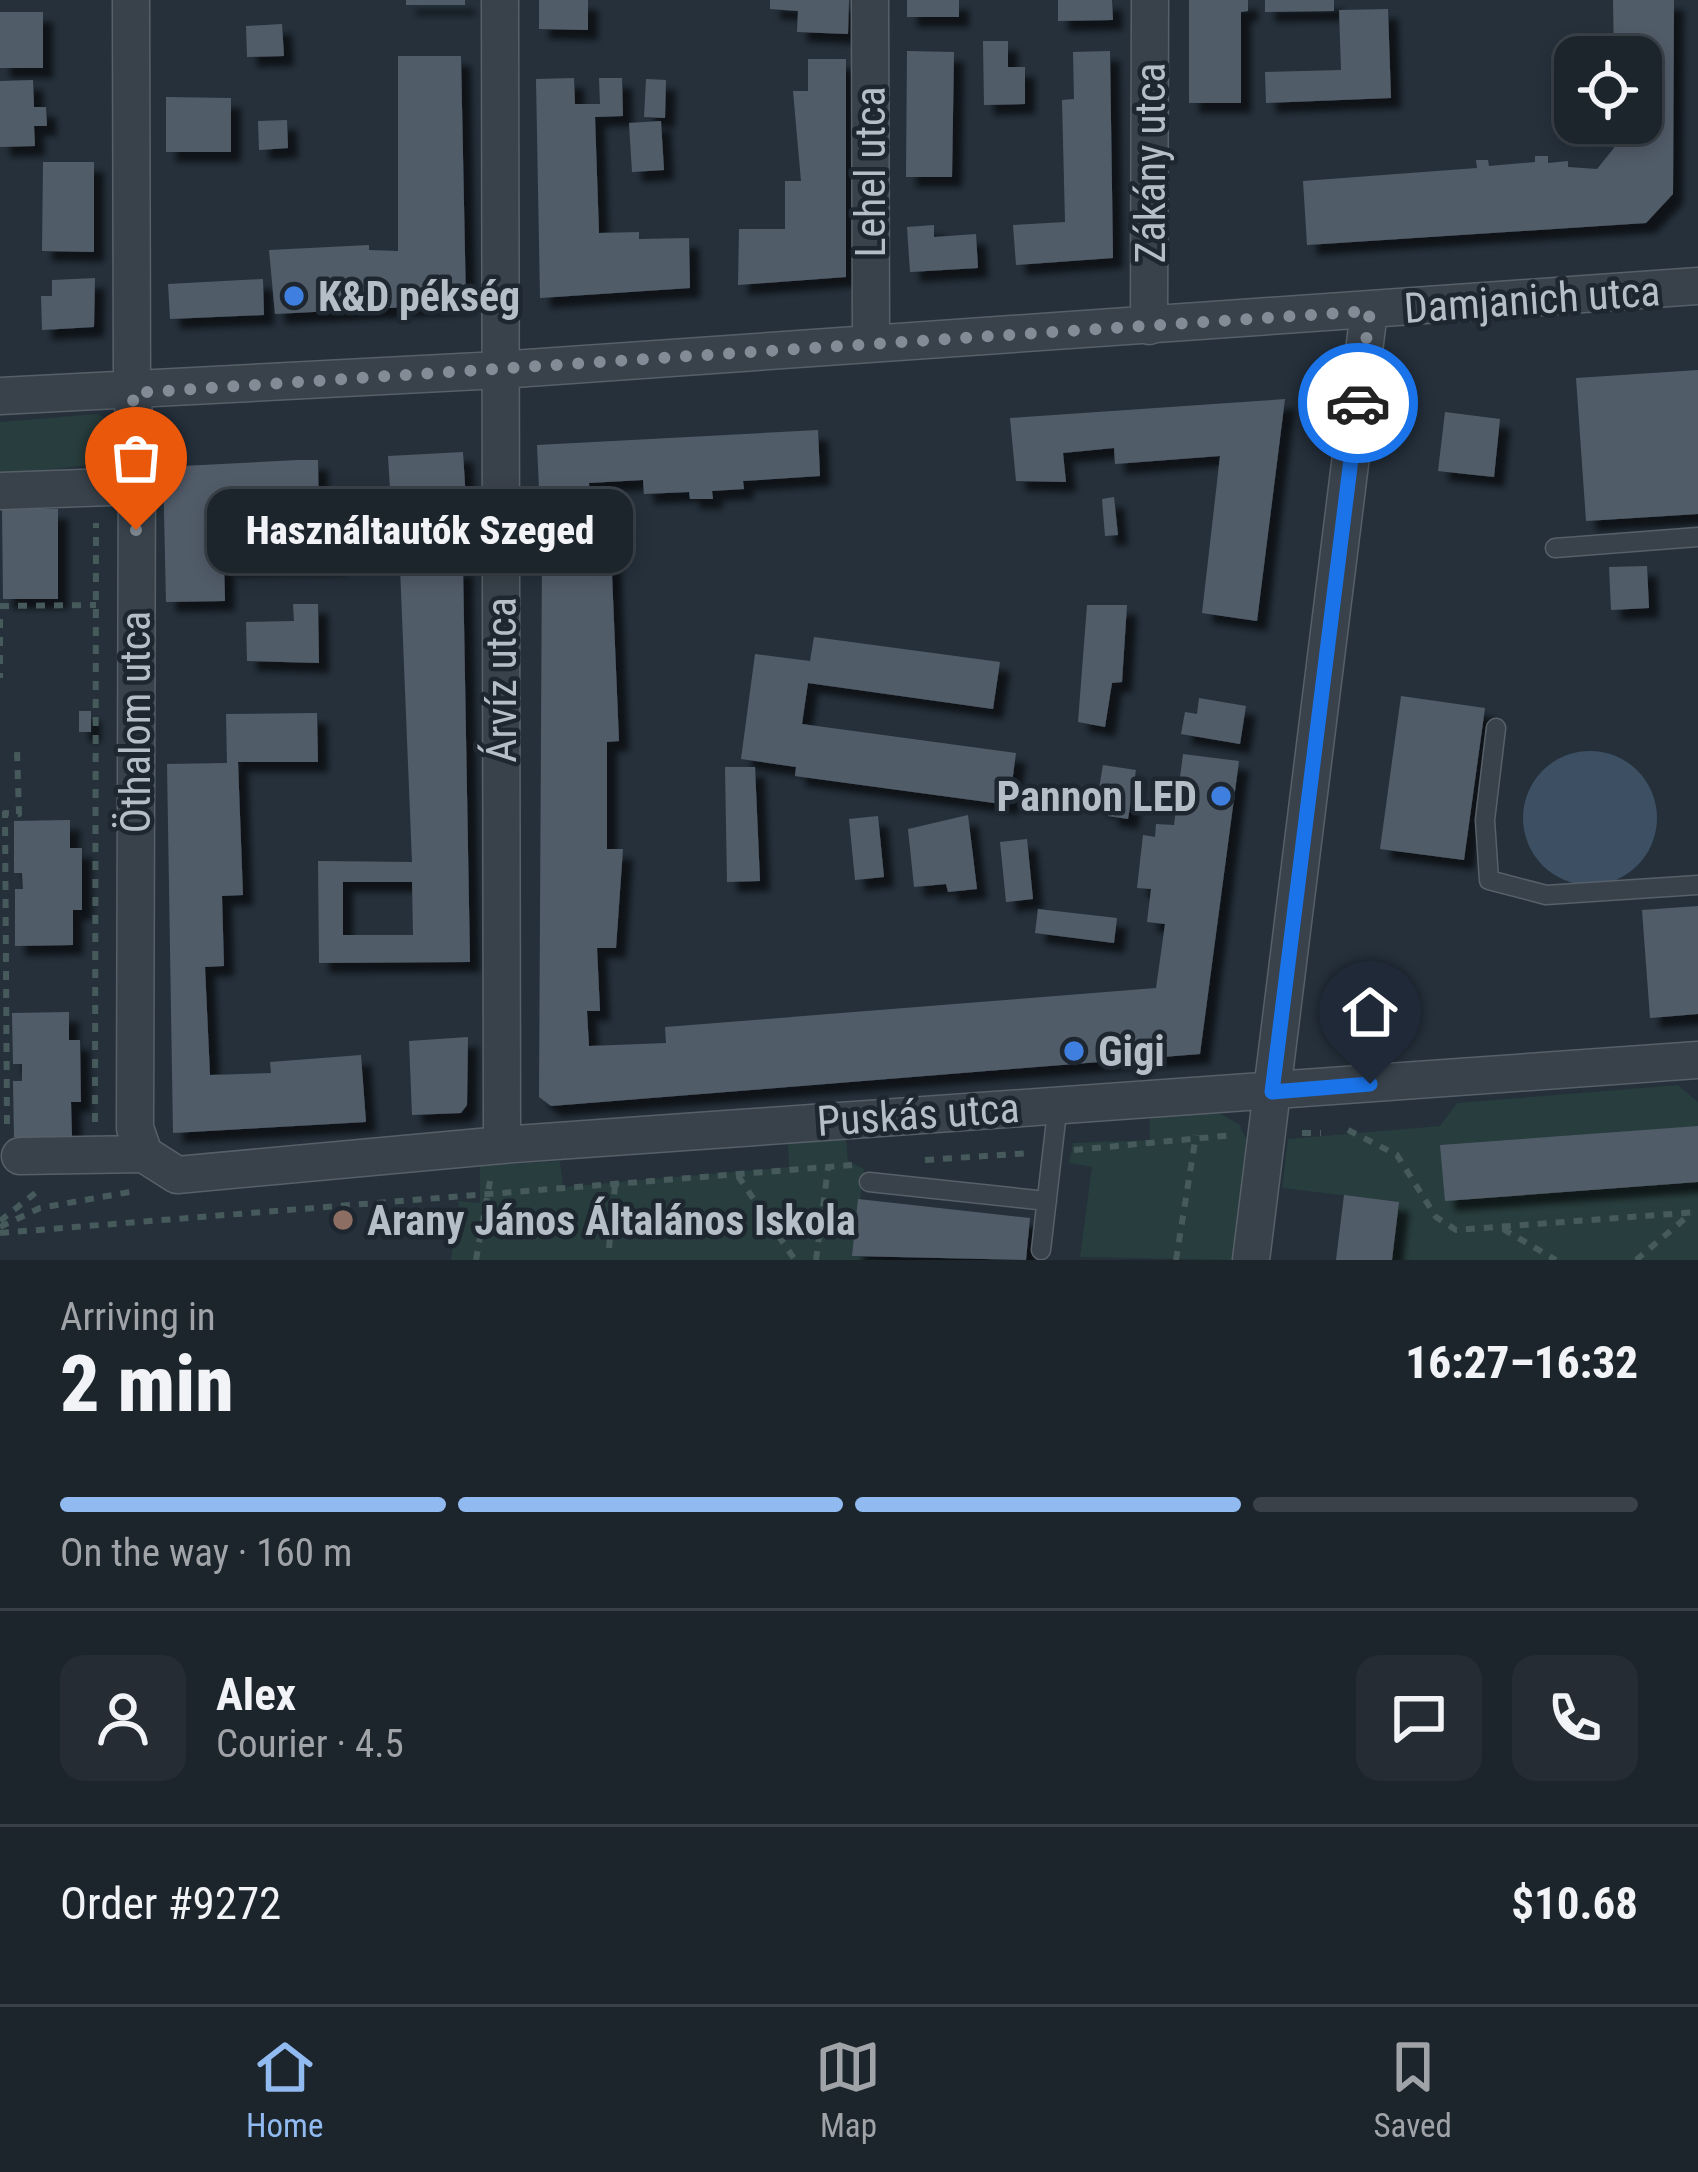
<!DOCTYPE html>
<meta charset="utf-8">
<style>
:root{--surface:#1c242c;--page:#252c34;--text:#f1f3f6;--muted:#a0a4a9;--line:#3a4148;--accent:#91bbf0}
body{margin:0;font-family:"Roboto Condensed",sans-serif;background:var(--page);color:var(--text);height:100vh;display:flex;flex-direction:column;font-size:45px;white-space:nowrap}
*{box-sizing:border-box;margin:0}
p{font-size:39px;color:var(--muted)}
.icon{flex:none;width:66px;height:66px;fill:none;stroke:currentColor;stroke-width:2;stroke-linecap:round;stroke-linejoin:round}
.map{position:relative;height:1260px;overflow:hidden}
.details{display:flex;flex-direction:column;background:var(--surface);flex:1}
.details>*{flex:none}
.fabs{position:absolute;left:1554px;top:36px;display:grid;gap:24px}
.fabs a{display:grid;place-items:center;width:108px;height:108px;border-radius:24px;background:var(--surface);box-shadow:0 6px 18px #0003,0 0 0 3px var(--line);font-size:60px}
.pin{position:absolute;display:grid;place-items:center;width:102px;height:102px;color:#fff;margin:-123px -51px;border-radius:50% 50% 50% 0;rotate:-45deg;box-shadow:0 0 12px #0007}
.pin .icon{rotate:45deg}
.courier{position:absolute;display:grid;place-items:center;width:120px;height:120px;margin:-60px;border:9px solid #1a73e8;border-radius:50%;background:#fff;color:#222;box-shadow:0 3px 15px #0007}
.bubble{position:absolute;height:84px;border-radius:24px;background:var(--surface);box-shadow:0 6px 18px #0003,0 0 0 3px var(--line);font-size:39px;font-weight:800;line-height:84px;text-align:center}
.headline em{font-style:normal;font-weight:800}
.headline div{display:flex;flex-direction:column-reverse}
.headline{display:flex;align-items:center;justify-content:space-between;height:204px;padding:0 60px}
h1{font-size:78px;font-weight:800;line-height:90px}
.bar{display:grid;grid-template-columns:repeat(4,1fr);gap:18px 12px;align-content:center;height:144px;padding:0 60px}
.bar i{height:15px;border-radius:9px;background:var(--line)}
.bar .active{background:var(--accent)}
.bar p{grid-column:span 4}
.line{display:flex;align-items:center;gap:30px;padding:0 60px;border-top:3px solid var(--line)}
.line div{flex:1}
.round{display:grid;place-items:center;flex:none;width:126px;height:126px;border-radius:24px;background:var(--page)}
.tabs{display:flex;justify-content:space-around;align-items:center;height:168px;border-top:3px solid var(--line);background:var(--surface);font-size:33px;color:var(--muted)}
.tabs a{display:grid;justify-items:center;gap:6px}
.tabs .active{color:var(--accent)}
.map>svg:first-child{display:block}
.green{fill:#283d3d}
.water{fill:#3c4f63}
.building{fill:#515c69;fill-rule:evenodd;filter:url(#shadow)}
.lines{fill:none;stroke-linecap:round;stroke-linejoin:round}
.lane-casing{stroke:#576069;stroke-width:21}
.street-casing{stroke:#576069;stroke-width:39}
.path{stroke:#475a5b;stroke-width:6;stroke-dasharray:9 9;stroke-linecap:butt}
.lane{stroke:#39424b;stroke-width:18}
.street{stroke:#39424b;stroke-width:36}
.done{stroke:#838c96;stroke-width:12;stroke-dasharray:0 21.6}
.route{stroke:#1a73e8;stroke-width:15}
.shop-dot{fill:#3f7fe0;stroke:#1e2730;stroke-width:4.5}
.education-dot{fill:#8d6e63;stroke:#1e2730;stroke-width:4.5}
.labels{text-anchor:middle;stroke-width:9;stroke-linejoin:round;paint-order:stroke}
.street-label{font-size:42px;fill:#b5bdc7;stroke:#1e2730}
.poi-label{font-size:42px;font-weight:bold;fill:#b5bdc7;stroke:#1e2730;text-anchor:start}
</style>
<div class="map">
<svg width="1698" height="1260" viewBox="0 0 1698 1260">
<defs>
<filter id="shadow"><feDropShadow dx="10" dy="10" stdDeviation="3" flood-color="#0009"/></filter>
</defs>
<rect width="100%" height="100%" fill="#25303b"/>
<path class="green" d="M98 414 113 422 126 443 118 461 0 476V422Z
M1678 1085 1698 1102V1260H1392L1399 1202 1282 1188 1288 1139 1440 1126 1457 1103Z
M1217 1112 1239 1124 1249 1145 1234 1260 1080 1257 1092 1167 1069 1163 1073 1143 1150 1140V1117Z
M846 1138 848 1161 864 1169 853 1256 885 1260H451L459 1201 480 1203V1166L560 1161 563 1187 789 1167 788 1143Z"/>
<path class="water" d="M1523 818a67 67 0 1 1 134 0a67 67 0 1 1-134 0Z"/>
<path class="building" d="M406 0H465V5H406Z
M539 0H588V30L539 29Z
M770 0H849L848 34 797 32 798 11 770 9Z
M907 0H959V17H907Z
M1058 0H1112L1113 20 1058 21Z
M1189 0H1248V11L1241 12V103H1189Z
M1265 0H1334V11L1265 12Z
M1613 0H1674L1673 194 1646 223 1307 245 1303 181 1477 168 1476 160H1488L1489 166 1535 162V156H1548V163L1568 161V167L1597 169 1614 148V123H1641V57H1614Z
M1388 9 1391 98 1266 103 1265 72 1341 70 1339 10Z
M0 12H43V68H0Z
M282 24 284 56 247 57 246 26Z
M983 41H1008V67H1025V104L984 105Z
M907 51 954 52 952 177H906Z
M1110 51 1113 258 1016 265 1013 225 1065 222 1062 100 1074 99 1073 52Z
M398 56H461L466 304 275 314 269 250 369 245V250L398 251Z
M808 59H846V277L738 285 739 229H785V181H801L793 91H808Z
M574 78 575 104H600L599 78H622L623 116 595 117 599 233 639 232V239L689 238 690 288 540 298 536 79Z
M646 79 666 80 665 118 644 117Z
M33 80 34 107H46L47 126H34L35 146 0 147V81Z
M166 97 231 98V152H166Z
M287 120 288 148 259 150 258 121Z
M661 121 664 170 632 172 629 123Z
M43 162H94V252L42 251Z
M934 225V237L976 234 978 268 910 272 907 227Z
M95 278 94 327 42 330 41 296H52V280Z
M263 279 264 315 170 319 168 284Z
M1698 370V514L1586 521 1576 378Z
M1285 399 1257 621 1202 613 1220 456 1115 464 1114 448 1063 453 1066 482 1016 481 1010 418Z
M1445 412 1500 419 1494 477 1438 471Z
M818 430 820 476 743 481 744 489 712 491 713 499H690L689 492 644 494 643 480 589 483 592 551 611 550 619 741 607 742V849H623L616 948H597L600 1011H587L589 1046 666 1043 665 1027 1156 988 1165 924 1147 922 1151 889 1137 888 1143 835 1155 837 1156 824 1174 825 1183 754 1239 761 1200 1054 551 1106 539 1097 542 553 537 445Z
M463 452 466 501 391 505 388 456Z
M298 460H318L319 515 335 514 337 564 227 566 226 508H211L212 559H224L225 601 166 602 163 467Z
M1114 497 1118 535 1105 536 1102 499Z
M2 509H58V599H3Z
M463 566 470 962 319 963 318 861 412 862 400 567ZM343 882H412L413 935H343Z
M1647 566 1649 608 1611 610 1609 567Z
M293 604H318L319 663 247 661 246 622 294 621Z
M1087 605H1127L1122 682 1112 683 1105 727 1078 722Z
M814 637 1000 662 993 709 808 683 802 724 1016 753 1009 805 795 776 796 767 741 759 755 654 810 661Z
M1401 696 1485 708 1464 860 1380 849Z
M1199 698 1246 706 1240 744 1181 734 1185 712 1197 714Z
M79 711H91V732H79Z
M317 713 318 762H238L243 895 222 896 224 966 205 967 210 1075 271 1073 270 1062 361 1055 366 1122 173 1133 167 764 227 763 226 714Z
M1103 765 1136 770 1128 819 1108 816 1109 808 1096 806Z
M725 767H755L760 881 727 882Z
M968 815 977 889 948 892 946 884 914 887 908 829Z
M878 816 884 877 855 880 849 819Z
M70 820V848H82V910H73V945L15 946V889H23L22 873H14V821Z
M1027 839 1033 899 1006 902 1000 842Z
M1698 906V1014L1650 1018 1642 910Z
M1038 909 1117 918 1114 943 1035 933Z
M69 1012V1040H80L81 1102H71L72 1137H14L13 1081H22V1064H13L12 1013Z
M468 1037 467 1105 461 1113 412 1115 409 1041Z
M1698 1126V1182L1445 1201 1440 1145Z
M1344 1195 1399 1202 1392 1260H1336Z
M858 1199 1030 1218 1026 1260 852 1256Z"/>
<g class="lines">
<defs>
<path id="lane" d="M1555 548 1698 537
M1496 728 1485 820 1489 880 1546 895 1698 885
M869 1182 1047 1201
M1041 1250 1058 1103"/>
<path id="street" d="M131 0 132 393 137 449 135 1128 144 1154
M500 0 502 1145
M870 0 871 343
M1149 326 1150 0
M0 396 499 370 1698 286
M0 491 137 486
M144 1154 177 1175 502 1145 1698 1060
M20 1156 144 1154
M1251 1260 1369 311"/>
</defs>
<use href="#lane" class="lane-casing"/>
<use href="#street" class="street-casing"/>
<path class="path" d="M0 606 96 605
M0 619V678
M95 1122 96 523
M7 1124 5 813 19 814 17 751
M1348 1130 1397 1155 1436 1217 1456 1230 1698 1212
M1302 1133H1321
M1074 1150 1234 1135
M925 1160 1031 1153
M738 1176 795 1260
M0 1221 39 1190
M0 1227 40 1208 135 1191
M1503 1229 1556 1260
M0 1233 852 1165
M609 1248 615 1186
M476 1260 490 1181
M816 1260 828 1168
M1176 1260 1196 1135
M1636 1260 1688 1216"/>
<use href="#lane" class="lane"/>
<use href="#street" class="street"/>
</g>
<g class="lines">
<path class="done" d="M136 530 133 393 1370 311 1358 403"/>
<path class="route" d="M1358 403 1272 1092 1370 1084"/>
</g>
<g class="shop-dot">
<circle cx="294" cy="296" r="12"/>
<circle cx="1221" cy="796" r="12"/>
<circle cx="1074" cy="1051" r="12"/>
</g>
<circle class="education-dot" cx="343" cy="1220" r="12"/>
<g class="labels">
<g class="street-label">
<text transform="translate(1150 163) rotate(-90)" y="15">Zákány utca</text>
<text transform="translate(870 172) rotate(-90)" y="15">Lehel utca</text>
<text transform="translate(1532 299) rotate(-4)" y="15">Damjanich utca</text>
<text transform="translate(501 680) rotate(-90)" y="15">Árvíz utca</text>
<text transform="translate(135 722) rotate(-90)" y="15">Öthalom utca</text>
<text transform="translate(918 1114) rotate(-4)" y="15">Puskás utca</text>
</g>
<g class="poi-label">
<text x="318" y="311">K&amp;D pékség</text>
<text x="1197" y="811" text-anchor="end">Pannon LED</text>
<text x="1098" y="1066">Gigi</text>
<text x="367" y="1235">Arany János Általános Iskola</text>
</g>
</g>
</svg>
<div class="fabs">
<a><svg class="icon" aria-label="locate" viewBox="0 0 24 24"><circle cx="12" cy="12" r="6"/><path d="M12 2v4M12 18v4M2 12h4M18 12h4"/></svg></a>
</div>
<div class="pin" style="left:136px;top:530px;background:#ea580c"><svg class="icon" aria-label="bag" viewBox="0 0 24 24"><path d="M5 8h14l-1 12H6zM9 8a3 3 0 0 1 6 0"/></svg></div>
<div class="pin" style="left:1370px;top:1084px;background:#1f2937"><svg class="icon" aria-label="home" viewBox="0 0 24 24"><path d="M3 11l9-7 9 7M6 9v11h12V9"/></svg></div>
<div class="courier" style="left:1358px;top:403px"><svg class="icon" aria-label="car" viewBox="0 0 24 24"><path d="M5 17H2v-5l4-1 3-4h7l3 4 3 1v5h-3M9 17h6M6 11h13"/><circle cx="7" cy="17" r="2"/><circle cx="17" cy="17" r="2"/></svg></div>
<div class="bubble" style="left:207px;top:489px;width:426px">Használtautók Szeged</div>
</div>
<section class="details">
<div class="headline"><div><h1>2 min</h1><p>Arriving in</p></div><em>16:27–16:32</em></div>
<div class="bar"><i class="active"></i><i class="active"></i><i class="active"></i><i></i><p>On the way · 160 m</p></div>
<div class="line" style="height:216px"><a class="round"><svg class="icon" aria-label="person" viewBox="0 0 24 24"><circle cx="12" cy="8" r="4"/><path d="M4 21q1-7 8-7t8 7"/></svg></a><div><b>Alex</b><p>Courier · 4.5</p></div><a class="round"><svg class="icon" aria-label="chat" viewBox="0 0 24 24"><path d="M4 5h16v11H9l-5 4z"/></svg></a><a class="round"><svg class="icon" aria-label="phone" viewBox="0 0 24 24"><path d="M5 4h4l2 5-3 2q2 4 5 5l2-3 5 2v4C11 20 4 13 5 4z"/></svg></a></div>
<div class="line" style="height:156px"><div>Order #9272</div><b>$10.68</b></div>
</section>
<nav class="tabs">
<a class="active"><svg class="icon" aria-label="home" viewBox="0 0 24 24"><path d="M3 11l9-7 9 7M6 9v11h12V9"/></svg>Home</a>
<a><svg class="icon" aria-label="map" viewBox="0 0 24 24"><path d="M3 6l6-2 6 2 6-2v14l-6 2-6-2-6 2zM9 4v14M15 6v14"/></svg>Map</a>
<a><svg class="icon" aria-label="saved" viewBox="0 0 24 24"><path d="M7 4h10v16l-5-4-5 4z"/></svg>Saved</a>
</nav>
